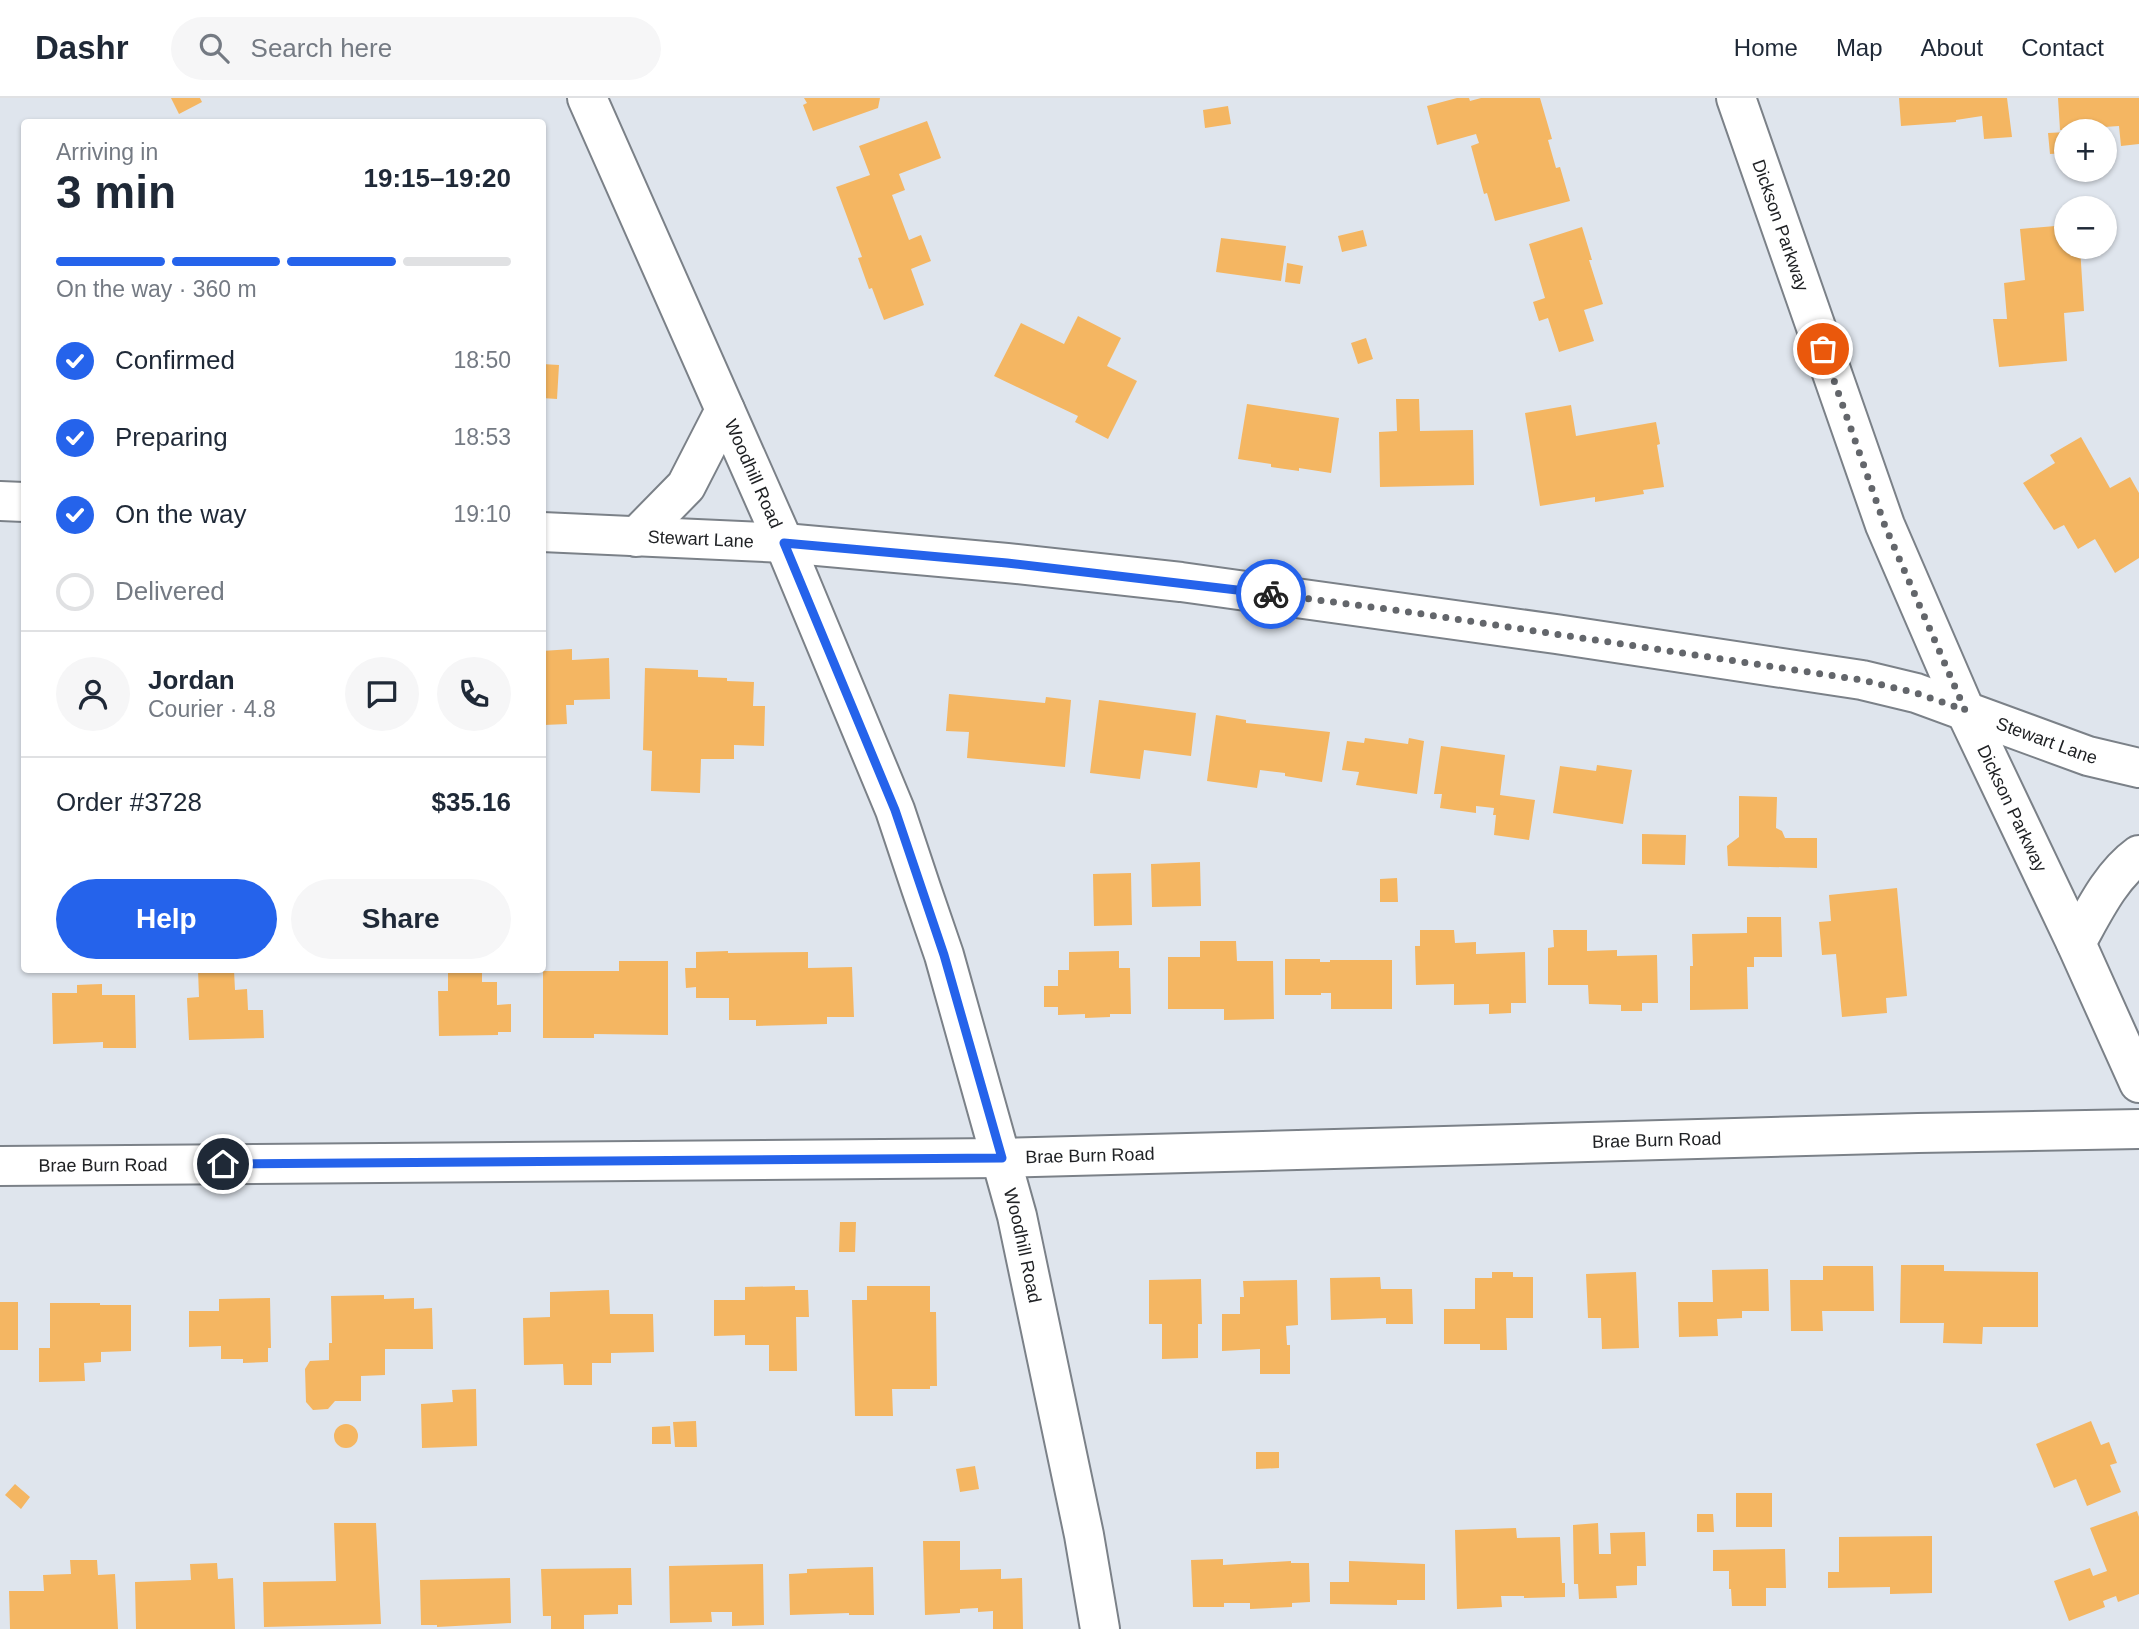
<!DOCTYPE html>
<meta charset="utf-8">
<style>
:root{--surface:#fff;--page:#f6f6f7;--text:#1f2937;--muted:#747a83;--line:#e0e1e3;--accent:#2563eb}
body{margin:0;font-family:Helvetica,sans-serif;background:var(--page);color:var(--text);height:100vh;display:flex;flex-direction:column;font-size:26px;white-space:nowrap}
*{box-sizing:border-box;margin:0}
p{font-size:23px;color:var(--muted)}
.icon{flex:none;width:38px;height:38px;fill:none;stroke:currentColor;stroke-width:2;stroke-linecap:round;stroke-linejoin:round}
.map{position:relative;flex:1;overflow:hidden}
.side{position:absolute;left:21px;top:21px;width:525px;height:854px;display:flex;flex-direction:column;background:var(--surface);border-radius:7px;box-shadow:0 2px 5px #0004}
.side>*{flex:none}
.buttons{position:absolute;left:2054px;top:21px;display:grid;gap:14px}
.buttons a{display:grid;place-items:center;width:63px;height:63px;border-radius:50%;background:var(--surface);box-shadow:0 2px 5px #0004;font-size:35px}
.pin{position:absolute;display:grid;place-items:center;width:60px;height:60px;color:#fff;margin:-30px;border:4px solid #fff;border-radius:50%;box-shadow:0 2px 7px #0007}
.courier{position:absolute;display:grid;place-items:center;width:70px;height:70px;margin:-35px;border:5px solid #2563eb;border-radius:50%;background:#fff;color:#222;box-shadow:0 2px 9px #0007}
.overview em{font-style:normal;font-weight:600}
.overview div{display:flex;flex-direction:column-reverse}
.overview{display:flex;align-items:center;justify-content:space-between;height:119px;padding:0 35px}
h1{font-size:46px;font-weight:600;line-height:52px}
.bar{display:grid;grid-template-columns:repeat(4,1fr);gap:10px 7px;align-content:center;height:84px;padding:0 35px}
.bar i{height:9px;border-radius:5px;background:var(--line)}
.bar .current{background:var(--accent)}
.bar p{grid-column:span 4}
.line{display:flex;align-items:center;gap:18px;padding:0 35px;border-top:2px solid var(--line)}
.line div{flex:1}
.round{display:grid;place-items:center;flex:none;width:74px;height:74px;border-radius:37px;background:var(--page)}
ol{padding:0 35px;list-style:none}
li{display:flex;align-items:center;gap:21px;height:77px}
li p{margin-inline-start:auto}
li .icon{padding:7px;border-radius:50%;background:var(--accent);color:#fff;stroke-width:4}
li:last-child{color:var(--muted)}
li i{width:38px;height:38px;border:4px solid var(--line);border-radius:50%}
.cta{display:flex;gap:14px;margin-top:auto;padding:14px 35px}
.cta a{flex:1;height:80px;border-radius:42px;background:var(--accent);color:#fff;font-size:28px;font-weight:600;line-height:80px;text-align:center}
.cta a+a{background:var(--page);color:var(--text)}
header{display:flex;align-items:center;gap:42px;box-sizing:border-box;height:98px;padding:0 35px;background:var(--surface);border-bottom:2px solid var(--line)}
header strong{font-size:33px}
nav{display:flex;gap:38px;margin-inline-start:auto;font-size:24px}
.search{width:490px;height:63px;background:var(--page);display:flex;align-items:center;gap:18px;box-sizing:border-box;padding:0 24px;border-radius:38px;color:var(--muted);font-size:26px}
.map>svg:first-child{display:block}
.building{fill:#f4b662}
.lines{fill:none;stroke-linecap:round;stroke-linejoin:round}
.minor-casing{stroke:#7b8188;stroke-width:42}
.minor{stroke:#fff;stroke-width:38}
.done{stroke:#63666b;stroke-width:7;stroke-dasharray:0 12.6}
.route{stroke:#2563eb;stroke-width:9}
.labels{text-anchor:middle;stroke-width:5;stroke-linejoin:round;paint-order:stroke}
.street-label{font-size:18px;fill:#202225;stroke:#dfe5ed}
</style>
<header>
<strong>Dashr</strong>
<div class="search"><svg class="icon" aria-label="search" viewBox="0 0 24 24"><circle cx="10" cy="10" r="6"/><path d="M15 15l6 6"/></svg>Search here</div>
<nav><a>Home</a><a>Map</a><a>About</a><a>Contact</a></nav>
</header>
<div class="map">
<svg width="2139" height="1531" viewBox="0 0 2139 1531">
<rect width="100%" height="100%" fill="#dfe5ed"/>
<path class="building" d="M171 0H200L202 4 179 16Z
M804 0H880L878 10 813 33 803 7 807 5Z
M1457 0H1469L1470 3 1481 0H1540L1552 41 1548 42 1556 70 1560 69 1570 103 1495 123 1487 95 1484 96 1471 48 1479 45 1476 36 1437 47 1427 8Z
M1899 0H2007L2012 39 1984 41 1982 18 1956 22V24L1901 28Z
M2058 0H2139V46L2121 48 2119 28 2060 32Z
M1228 8 1231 26 1205 30 1203 12Z
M927 23 941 60 899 76 905 92 892 97 909 142 921 137 931 163 911 171 924 207 884 222 872 190 869 191 858 160 862 159 836 89 870 77 859 48Z
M2067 34V55L2050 56 2048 35Z
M2067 127V149H2080L2084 213 2064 215 2067 263 1999 269 1993 221H2007L2004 185 2025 182 2020 131Z
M1582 129 1592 162H1589L1603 206 1584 212 1594 243 1559 254 1548 220 1539 223 1533 204 1545 200 1529 146Z
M1363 132 1367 148 1342 154 1338 138Z
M1221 140 1286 148 1281 183 1216 174Z
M1287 165 1303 168 1300 186 1285 184Z
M1078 218 1121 240 1107 268 1137 283 1108 341 1075 324 1078 318 994 278 1021 225 1064 246Z
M1366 240 1373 261 1358 266 1351 245Z
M542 266 559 267 557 301 542 300Z
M1396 301H1419L1420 333 1473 332 1474 387 1380 389 1379 334 1397 333Z
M1247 306 1339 320 1331 375 1299 370V373L1271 369V366L1238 361Z
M1571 307 1576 338 1656 324 1660 346 1657 347 1664 389 1643 392 1644 396 1595 404V399L1540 408 1525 315Z
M2081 339 2110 390 2130 379 2139 395V460L2115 475 2095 441 2078 451 2064 427 2054 432 2023 385 2055 365 2050 357Z
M572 551V562L609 560 610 601 574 602V607H566L567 626 544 627 542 553Z
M645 570 698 572V579L727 580V583L754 584 753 608H765L764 648 734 647V661H701L700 695 651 693 652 653 643 652Z
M949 596 1045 605 1046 599 1071 602 1065 669 967 660 969 634 946 633Z
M1099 602 1196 615 1191 658 1144 652 1140 681 1090 675Z
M1216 617 1246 622V625L1330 634 1322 684 1285 678V675L1260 672 1257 690 1207 683Z
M1365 640 1408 646 1409 640 1424 643 1417 696 1356 687 1359 674 1342 672 1347 643 1364 645Z
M1441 648 1505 657 1500 697 1535 702 1529 742 1494 737 1496 717H1493L1494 710 1476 708V715L1440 710 1442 696H1434Z
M1597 667 1632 672 1623 726 1553 715 1560 668 1596 673Z
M1739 698 1777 699 1776 730 1782 733 1785 740H1817V770L1728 768 1727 748 1739 739Z
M1642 736 1686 737 1685 767 1642 766Z
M1200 764 1201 808 1152 809 1151 766Z
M1131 775 1132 827 1094 828 1093 776Z
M1397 780 1398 804H1380V781Z
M1897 790 1907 898 1886 900 1887 915 1842 919 1836 856 1822 857 1819 824 1831 823 1829 797Z
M1747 819H1781L1782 859H1754V869H1747L1748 911 1690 912V868H1693L1692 836 1747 835Z
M1420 832H1454L1455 845 1476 844V856L1525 854 1526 905H1511V915L1489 916V906L1454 907V886L1416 887 1415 848H1420Z
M1553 832H1587V853L1617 852V858L1657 857 1658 905H1642V913H1621V907L1589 906 1588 887H1548V850L1554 849Z
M1200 843H1236L1237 863H1273L1274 921 1224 922V911H1168V859H1200Z
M728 853V855L808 854V870L852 869 854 919H827V926L756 928V922H729V900H696V889L686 890 685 870H696V854Z
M1119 853V870H1130L1131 916H1110V919L1085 920V916L1058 917V909H1044V888H1058V872H1069V854Z
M1285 861H1320V864H1330V862H1392V911H1331V895H1321V897H1285Z
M619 863H668V937L594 936V940H543V873H619Z
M198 872H234L235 892 247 891 248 912H263L264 940 189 942 187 900 199 899Z
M448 872H482V884H497V907L511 906V934H498V937L439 938 438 893H448Z
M102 886V897H135L136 950H103V944L53 946 52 895H77V887Z
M840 1124H856L855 1154H839Z
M1901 1167H1944V1173L2038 1174V1229H1983L1982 1246 1943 1245 1944 1225H1900Z
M1823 1168H1873L1874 1213H1822L1823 1233H1791L1790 1182H1823Z
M1768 1171 1769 1213H1742V1220L1717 1221 1718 1238 1679 1239 1678 1204H1713L1712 1172Z
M1492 1174H1513V1179H1533V1220H1506L1507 1252H1480V1246H1444V1211H1475V1180H1492Z
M1636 1174 1639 1250 1602 1251 1601 1220H1588L1586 1176Z
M1380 1179 1381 1191H1412L1413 1226H1386V1220L1331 1222 1330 1180Z
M1201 1181 1202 1226H1198V1260L1162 1261V1226H1149V1182Z
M1297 1182 1298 1227 1286 1228 1287 1247H1290V1276H1260V1251L1222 1253V1216H1240V1199H1244L1243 1183Z
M795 1188V1192H808L809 1219H796L797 1273H769V1247H745V1237L714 1238V1202H745V1189Z
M867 1188H930V1214H936L937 1288H930V1291H892L893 1318H855L852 1202H867Z
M609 1192 610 1216H653L654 1254 611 1255V1265H592V1287H564L563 1266 524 1267 523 1220 550 1219V1194Z
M384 1197V1201L414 1200V1211L432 1210 433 1251H385V1277L361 1278V1303H335L328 1311 313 1312 306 1304 305 1271 310 1263 329 1262V1245H332L331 1198Z
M270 1200 271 1250H268V1264L243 1265V1261H221V1248L189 1249V1213H219V1201Z
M0 1204H18V1252H0Z
M50 1205H100V1207H131V1253L101 1254V1264L84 1265 85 1283 39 1284V1250H50Z
M476 1291 477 1348 422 1350 421 1306 453 1304 452 1292Z
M696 1323 697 1349H675L673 1324Z
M2091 1323 2101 1347 2109 1344 2117 1365 2110 1367 2121 1394 2087 1408 2076 1381 2054 1390 2036 1346Z
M334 1338a12 12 0 1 1 24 0a12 12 0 1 1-24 0Z
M670 1328 671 1346H652V1329Z
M1256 1354H1279V1370L1256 1371Z
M975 1368 979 1391 960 1394 956 1371Z
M15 1386 30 1399 21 1411 5 1397Z
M1736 1395H1772V1429H1736Z
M2137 1413 2139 1419V1496L2118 1504 2116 1498 2103 1503 2105 1509 2069 1523 2054 1483 2090 1470 2093 1478 2107 1473 2090 1430Z
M1697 1416H1713L1714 1434H1697Z
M334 1425H376L381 1526 264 1529 263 1484 336 1483Z
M1598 1425 1599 1456H1611L1610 1435 1645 1434 1646 1468H1637V1487L1616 1488 1617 1500 1579 1501 1578 1486H1574L1573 1427Z
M1516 1430 1517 1440 1560 1439 1562 1485H1565V1499L1524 1500V1498H1501L1502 1509 1457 1511 1455 1432Z
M1932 1438V1495L1890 1496V1489L1828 1490V1474H1839V1439Z
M923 1443H960V1472L1001 1471V1481L1022 1480 1023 1531H993V1513L978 1514V1510L960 1511V1515L925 1517Z
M1785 1451 1786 1490H1766V1508H1732L1731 1491H1729V1473H1713V1452Z
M1223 1461V1467L1291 1463V1465H1309L1310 1504 1292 1505V1509L1250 1511V1505H1224V1509H1193L1191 1462Z
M70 1462H97L98 1477 115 1476 118 1531H10L9 1493H44L43 1477 71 1476Z
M1349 1463 1425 1466V1502H1397V1507L1330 1506V1484H1349Z
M217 1465 218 1481 233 1480 235 1531H136L135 1484 191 1482 190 1466Z
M763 1466 764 1527 732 1528V1514H711L712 1524 670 1525 669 1468Z
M873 1469 874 1517H849V1515L790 1517 789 1476 807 1475V1471Z
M631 1470 632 1507H618V1516L584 1517V1531H551V1518H543L541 1471Z
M510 1480 511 1525 437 1529V1527H421L420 1482Z"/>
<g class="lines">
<defs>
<g id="minor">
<path id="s1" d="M587 0 784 445 895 712 921 790 944 857 1017 1118 1084 1437 1100 1531"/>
<path id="s2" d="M1736 0 1885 427 1965 612 2076 845 2139 985"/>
<path d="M0 403 24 404"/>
<path id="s3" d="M542 434 784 445 1007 465 1181 484 1556 536 1862 582 1916 595 2088 658 2139 670"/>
<path d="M636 439 686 388 725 312"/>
<path d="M2076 845C2093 815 2110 778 2139 757"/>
<path id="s4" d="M0 1068 1002 1060 1918 1035 2139 1031"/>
</g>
</defs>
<use href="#minor" class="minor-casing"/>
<use href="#minor" class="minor"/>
</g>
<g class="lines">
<path class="done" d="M1271 496 1402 513 1862 582 1916 595 1965 612 1885 428 1823 251"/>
<path class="route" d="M223 1066 1002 1060 944 857 895 712 784 445 1007 465 1271 496"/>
</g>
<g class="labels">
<g class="street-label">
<text dy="6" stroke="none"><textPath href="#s2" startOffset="135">Dickson Parkway</textPath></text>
<text dy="6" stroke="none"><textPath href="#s1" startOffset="411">Woodhill Road</textPath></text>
<text dy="6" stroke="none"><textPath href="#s3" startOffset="159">Stewart Lane</textPath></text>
<text dy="6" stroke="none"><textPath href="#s3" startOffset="1524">Stewart Lane</textPath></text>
<text dy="6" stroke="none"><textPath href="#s2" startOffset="763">Dickson Parkway</textPath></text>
<text dy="6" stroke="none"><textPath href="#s4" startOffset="1657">Brae Burn Road</textPath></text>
<text dy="6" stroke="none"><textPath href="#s4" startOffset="1090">Brae Burn Road</textPath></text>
<text dy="6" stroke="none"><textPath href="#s4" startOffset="103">Brae Burn Road</textPath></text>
<text dy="6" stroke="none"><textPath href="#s1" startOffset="1230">Woodhill Road</textPath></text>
</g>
</g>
</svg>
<div class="buttons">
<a>+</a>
<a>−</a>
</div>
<div class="pin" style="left:1823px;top:251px;background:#ea580c"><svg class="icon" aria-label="bag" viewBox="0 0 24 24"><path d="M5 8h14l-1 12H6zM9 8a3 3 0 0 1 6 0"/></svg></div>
<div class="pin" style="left:223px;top:1066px;background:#1f2937"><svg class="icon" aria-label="home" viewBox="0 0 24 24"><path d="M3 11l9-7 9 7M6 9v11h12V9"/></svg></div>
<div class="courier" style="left:1271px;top:496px"><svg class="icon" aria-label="bike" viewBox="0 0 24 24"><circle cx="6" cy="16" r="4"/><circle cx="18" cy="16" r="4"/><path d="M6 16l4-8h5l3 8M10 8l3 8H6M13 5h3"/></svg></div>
<section class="side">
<div class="overview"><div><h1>3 min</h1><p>Arriving in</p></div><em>19:15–19:20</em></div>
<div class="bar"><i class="current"></i><i class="current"></i><i class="current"></i><i></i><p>On the way · 360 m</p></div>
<ol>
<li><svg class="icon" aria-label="check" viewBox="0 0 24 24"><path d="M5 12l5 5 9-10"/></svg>Confirmed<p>18:50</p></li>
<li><svg class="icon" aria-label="check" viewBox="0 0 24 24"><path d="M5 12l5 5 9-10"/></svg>Preparing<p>18:53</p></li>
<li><svg class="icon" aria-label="check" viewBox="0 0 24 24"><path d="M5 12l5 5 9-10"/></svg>On the way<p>19:10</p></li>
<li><i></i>Delivered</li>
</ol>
<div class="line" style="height:126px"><a class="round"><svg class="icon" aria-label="person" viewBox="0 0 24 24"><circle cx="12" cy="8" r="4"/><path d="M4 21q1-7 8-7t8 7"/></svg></a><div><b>Jordan</b><p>Courier · 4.8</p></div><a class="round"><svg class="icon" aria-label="chat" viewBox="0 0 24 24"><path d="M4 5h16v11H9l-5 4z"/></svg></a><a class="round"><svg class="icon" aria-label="phone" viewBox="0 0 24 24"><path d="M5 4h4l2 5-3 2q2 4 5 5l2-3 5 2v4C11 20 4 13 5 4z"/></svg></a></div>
<div class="line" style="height:91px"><div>Order #3728</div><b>$35.16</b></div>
<div class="cta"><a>Help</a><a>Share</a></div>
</section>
</div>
